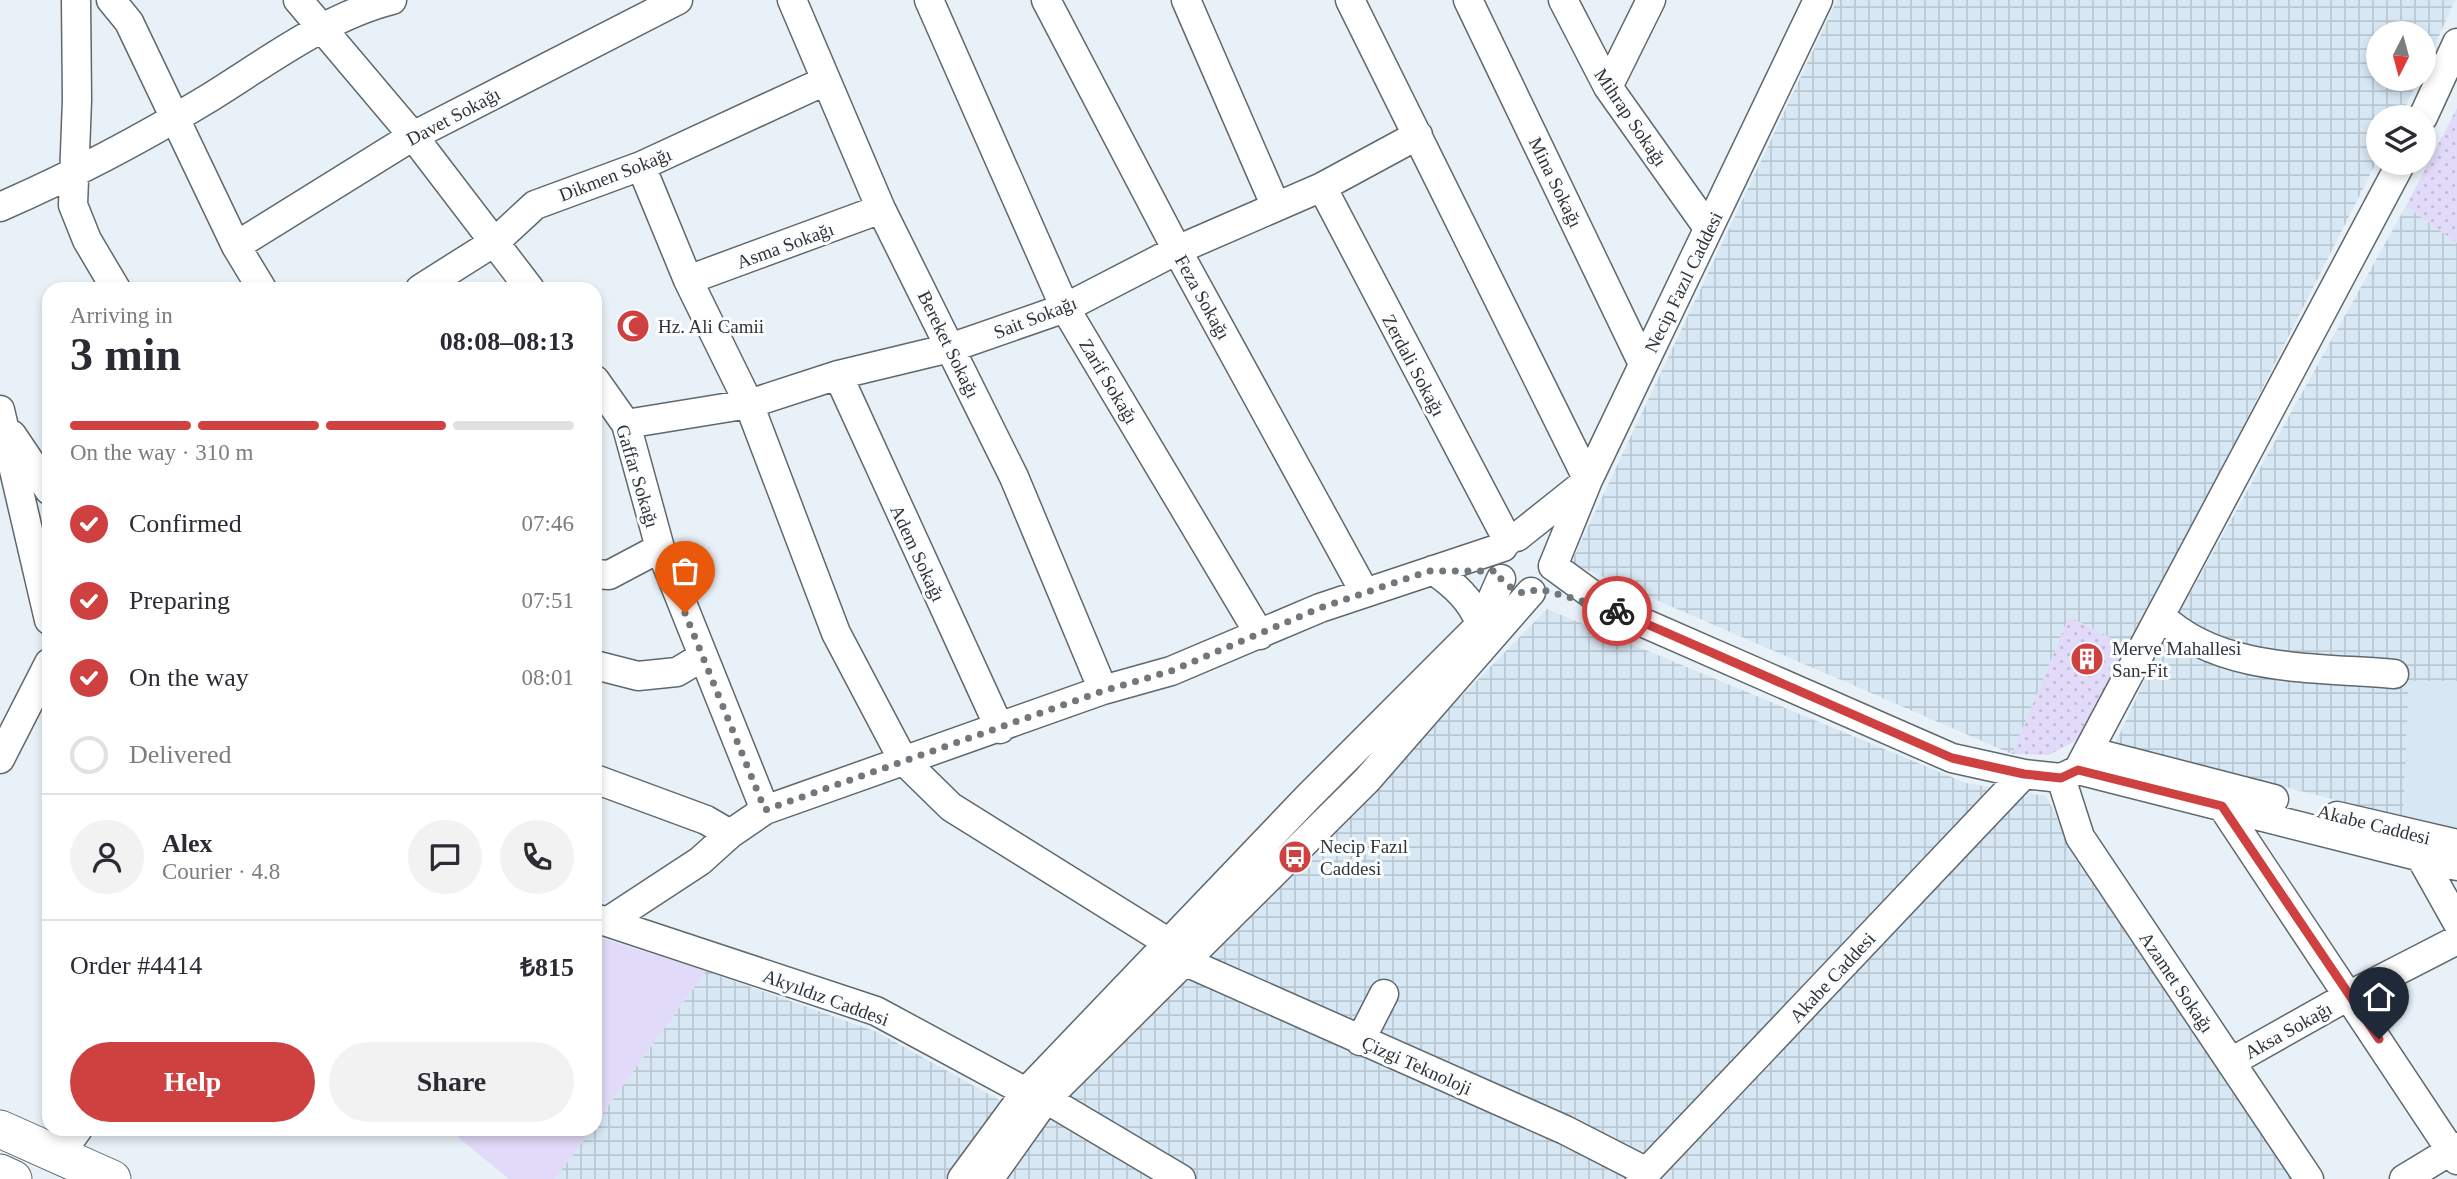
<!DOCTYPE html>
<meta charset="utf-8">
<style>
:root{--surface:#fff;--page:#f2f2f3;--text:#2b2b33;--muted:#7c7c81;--line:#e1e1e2;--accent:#cf4040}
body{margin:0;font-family:Georgia,serif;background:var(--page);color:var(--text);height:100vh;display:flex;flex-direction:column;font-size:26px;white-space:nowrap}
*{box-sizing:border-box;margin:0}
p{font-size:23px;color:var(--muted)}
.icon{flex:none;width:38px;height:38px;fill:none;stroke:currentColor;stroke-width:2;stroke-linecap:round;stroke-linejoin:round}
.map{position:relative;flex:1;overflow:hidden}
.details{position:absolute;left:42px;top:282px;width:560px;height:854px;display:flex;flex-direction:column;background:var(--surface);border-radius:21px;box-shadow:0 4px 10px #0003}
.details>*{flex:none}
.needle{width:46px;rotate:186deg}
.buttons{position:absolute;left:2366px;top:21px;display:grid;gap:14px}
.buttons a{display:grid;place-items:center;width:70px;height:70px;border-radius:50%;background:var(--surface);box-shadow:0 4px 10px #0003;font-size:35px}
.pin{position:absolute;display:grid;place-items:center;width:60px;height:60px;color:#fff;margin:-72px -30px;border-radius:50% 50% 50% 0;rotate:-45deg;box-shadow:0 0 7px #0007}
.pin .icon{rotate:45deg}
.courier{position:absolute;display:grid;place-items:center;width:70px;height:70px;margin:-35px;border:5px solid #cf4040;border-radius:50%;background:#fff;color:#222;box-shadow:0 2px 9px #0007}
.summary em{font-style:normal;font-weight:700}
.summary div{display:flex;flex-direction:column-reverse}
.summary{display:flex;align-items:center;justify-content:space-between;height:119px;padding:0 28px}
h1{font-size:46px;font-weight:700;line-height:52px}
.bar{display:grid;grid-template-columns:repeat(4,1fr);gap:10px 7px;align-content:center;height:84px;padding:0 28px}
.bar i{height:9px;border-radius:5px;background:var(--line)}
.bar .selected{background:var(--accent)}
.bar p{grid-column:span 4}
.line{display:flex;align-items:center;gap:18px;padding:0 28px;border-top:2px solid var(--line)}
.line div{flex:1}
.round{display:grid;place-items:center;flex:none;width:74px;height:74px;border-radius:37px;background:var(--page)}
ol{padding:0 28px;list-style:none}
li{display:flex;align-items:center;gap:21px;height:77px}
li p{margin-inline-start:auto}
li .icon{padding:7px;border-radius:50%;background:var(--accent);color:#fff;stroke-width:4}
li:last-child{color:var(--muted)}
li i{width:38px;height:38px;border:4px solid var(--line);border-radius:50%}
.cta{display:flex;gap:14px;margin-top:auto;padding:14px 28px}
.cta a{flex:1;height:80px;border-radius:42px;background:var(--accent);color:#fff;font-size:28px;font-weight:700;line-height:80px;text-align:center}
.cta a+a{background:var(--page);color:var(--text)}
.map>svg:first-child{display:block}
.built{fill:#d7e7f3}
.industrial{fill:url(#industrial-grid)}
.grass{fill:#e1daf8}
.park{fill:url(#park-dots)}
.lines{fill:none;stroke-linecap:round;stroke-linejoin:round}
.minor-casing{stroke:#5f686d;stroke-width:31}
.major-casing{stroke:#5f686d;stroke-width:39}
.minor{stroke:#fff;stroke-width:28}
.major{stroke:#fff;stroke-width:37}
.done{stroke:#71777b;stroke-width:7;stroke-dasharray:0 12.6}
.route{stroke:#cf4040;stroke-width:9}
.labels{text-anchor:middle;stroke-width:6;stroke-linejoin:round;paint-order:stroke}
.street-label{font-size:19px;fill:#313537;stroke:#fbfdff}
.poi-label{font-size:19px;fill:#313537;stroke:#fbfdff;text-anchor:start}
</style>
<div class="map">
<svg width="2457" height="1179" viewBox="0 0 2457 1179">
<defs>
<pattern id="industrial-grid" width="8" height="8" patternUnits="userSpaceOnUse" patternTransform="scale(1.75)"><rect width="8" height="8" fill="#d7e7f3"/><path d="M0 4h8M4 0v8" fill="none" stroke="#b9c7d1"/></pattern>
<pattern id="park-dots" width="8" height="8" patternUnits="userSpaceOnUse" patternTransform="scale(1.75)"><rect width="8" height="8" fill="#e1daf8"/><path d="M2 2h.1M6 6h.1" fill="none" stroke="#c2bcd5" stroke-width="1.8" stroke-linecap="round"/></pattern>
</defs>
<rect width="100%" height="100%" fill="#e8f1f8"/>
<path class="built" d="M2409 680 2457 681V830L2403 817Z"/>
<path class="industrial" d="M1837 0H2455L2424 70V33H2378V79H2419L2400 117H2378V159L2131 648 2069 617 2012 754 1571 563Z
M2406 206 2457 243V681H2409L2403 817 2115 744 2157 653Z
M1547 609 1966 783 2046 796 2065 834 2294 1179H1005L1043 1123Z
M706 971 877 1032 1001 1101 945 1179H555L592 1129H595V1124Z"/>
<path class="grass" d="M595 936 706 971 595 1124Z
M448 1129H592L555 1179H509Z"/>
<path class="park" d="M2457 108V243L2406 206Z
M2069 617 2131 648 2081 738 2049 755 2012 754Z"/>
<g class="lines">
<defs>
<path id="minor" d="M76 0 77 100 73 205 87 240 116 289
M111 0 129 22 236 246 262 289
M298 0 413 136 530 289
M792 0 881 209 1014 477 1103 690
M929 0 1065 308 1260 635
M1046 0 1177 250 1365 593
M1186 0 1276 207
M1350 0 1588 480
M1468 0 1643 364
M1563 0 1608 87 1708 228
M1608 87 1651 0
M2423 117 2457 43
M641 166 688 280 749 404 836 633 903 760 951 807 1169 943 1186 962 1565 1130 1647 1172
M1322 187 1508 541
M0 207C71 176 138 141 204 101 263 65 325 17 392 0
M236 246 413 136 678 0
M688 280 881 209
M420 289 496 241 535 205 641 166 825 81
M838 375 1000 729
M595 380 626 424 660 548 765 810
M0 410 49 620
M626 424 749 404 838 375 950 348 1065 308 1177 250 1322 187 1418 135
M12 435 49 490
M1517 537 1586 482
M1553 566 1612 609 1952 758 2024 774 2061 778 2078 770 2401 163
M1553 566 1588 480 1818 0
M1433 570C1456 586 1470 599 1481 624
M595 574 609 575 660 548
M2161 616C2219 673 2318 667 2394 674
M595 665 638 676 677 672 702 657
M2088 751 2274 799
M0 759 49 663
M2078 770 2457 866
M2061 778 2080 837 2309 1179
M595 779 706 820 730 834
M2222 806 2457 1160
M2337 816 2457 844
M2420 856 2457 922
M595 918 876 1011 1026 1092 1046 1099 1181 1179
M607 922 700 861 730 834 765 810 1103 690 1171 671 1320 608 1503 547
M1360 1041 1384 994
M2231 1062 2350 995 2457 940
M60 1154 78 1129
M962 1179 1026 1092 1308 797 1481 624 1501 579
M989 1179 1046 1099 1367 780 1531 592
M1640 1179 2024 774
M2404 1179 2457 1147"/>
<path id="major" d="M0 1129 112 1179
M0 1173 13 1179"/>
</defs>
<use href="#minor" class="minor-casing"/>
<use href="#major" class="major-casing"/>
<use href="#minor" class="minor"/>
<use href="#major" class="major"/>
</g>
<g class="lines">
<path class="done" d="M685 613 765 810 1103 691 1171 671 1320 608 1429 571H1497L1501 579 1514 590 1523 593 1540 589 1617 611"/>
<path class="route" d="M1617 611 1952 758 2024 774 2061 778 2078 770 2222 806 2379 1039"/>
</g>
<defs>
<symbol id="mosque-disc" viewBox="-11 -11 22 22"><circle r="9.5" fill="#cf4040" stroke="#fbfdff"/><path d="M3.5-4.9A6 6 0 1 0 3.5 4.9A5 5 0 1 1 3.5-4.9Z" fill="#fff"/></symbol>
<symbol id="building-disc" viewBox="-11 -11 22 22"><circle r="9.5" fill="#cf4040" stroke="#fbfdff"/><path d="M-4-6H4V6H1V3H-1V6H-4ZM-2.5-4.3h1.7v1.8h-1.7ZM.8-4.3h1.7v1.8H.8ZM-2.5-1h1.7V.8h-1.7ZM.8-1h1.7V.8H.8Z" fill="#fff"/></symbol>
<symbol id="bus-disc" viewBox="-11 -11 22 22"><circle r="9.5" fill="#cf4040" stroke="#fbfdff"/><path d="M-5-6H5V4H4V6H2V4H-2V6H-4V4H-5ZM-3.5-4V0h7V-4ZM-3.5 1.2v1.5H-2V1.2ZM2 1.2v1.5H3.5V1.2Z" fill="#fff"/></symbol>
</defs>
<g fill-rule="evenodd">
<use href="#mosque-disc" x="614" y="307" width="38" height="38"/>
<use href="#building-disc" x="2068" y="640" width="38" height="38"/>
<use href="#bus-disc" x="1276" y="838" width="38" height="38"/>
</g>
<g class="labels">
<g class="street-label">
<text transform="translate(453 116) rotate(-28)" y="7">Davet Sokağı</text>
<text transform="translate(1631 117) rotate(56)" y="7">Mihrap Sokağı</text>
<text transform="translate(615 174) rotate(-21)" y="7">Dikmen Sokağı</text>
<text transform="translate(1556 182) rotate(64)" y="7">Mina Sokağı</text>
<text transform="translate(785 245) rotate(-20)" y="7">Asma Sokağı</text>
<text transform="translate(1683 282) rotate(-64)" y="7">Necip Fazıl Caddesi</text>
<text transform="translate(1203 297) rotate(61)" y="7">Feza Sokağı</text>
<text transform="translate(1035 317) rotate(-21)" y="7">Sait Sokağı</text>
<text transform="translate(949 344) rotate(64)" y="7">Bereket Sokağı</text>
<text transform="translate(1414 365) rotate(62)" y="7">Zerdali Sokağı</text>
<text transform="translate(1109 381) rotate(59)" y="7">Zarif Sokağı</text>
<text transform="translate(638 476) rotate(73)" y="7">Gaffar Sokağı</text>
<text transform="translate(918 553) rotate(65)" y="7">Adem Sokağı</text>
<text transform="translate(2374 824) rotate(14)" y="7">Akabe Caddesi</text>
<text transform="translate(1832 977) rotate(-47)" y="7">Akabe Caddesi</text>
<text transform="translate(2177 982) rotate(56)" y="7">Azamet Sokağı</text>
<text transform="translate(826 997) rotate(20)" y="7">Akyıldız Caddesi</text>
<text transform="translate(2288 1030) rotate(-29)" y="7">Aksa Sokağı</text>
<text transform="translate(1417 1065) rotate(24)" y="7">Çizgi Teknoloji</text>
</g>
<g class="poi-label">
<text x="658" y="333">Hz. Ali Camii</text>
<text x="2112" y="655">Merve Mahallesi<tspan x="2112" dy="22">San-Fit</tspan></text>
<text x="1320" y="853">Necip Fazıl<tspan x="1320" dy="22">Caddesi</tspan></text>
</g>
</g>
</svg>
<div class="buttons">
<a><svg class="needle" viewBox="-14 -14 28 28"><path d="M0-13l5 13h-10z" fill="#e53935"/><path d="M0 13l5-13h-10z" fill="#7c7c81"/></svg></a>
<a><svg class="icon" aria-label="layers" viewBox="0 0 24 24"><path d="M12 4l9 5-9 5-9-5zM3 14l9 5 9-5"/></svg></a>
</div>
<div class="pin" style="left:685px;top:613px;background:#ea580c"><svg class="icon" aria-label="bag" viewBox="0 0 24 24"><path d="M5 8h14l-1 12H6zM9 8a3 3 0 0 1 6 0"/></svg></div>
<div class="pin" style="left:2379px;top:1039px;background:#1f2937"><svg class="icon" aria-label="home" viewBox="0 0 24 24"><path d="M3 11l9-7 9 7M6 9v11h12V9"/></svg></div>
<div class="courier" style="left:1617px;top:611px"><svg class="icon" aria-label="bike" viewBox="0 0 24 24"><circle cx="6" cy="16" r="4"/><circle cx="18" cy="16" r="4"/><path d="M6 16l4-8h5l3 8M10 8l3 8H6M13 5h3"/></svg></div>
<section class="details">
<div class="summary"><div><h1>3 min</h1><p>Arriving in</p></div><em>08:08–08:13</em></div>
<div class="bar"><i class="selected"></i><i class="selected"></i><i class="selected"></i><i></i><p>On the way · 310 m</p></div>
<ol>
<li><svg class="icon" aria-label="check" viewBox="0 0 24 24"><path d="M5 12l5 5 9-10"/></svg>Confirmed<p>07:46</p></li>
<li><svg class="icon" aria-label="check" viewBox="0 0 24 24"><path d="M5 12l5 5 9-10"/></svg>Preparing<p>07:51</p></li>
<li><svg class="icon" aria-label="check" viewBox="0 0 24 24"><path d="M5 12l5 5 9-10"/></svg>On the way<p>08:01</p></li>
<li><i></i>Delivered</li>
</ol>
<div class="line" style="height:126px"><a class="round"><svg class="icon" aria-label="person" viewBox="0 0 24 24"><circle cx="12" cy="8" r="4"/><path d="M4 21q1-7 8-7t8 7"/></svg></a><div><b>Alex</b><p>Courier · 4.8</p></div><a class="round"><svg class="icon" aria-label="chat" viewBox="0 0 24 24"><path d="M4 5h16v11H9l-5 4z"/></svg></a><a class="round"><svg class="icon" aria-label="phone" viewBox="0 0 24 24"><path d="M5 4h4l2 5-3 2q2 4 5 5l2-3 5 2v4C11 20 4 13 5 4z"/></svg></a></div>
<div class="line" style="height:91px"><div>Order #4414</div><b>₺815</b></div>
<div class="cta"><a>Help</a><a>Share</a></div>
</section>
</div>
